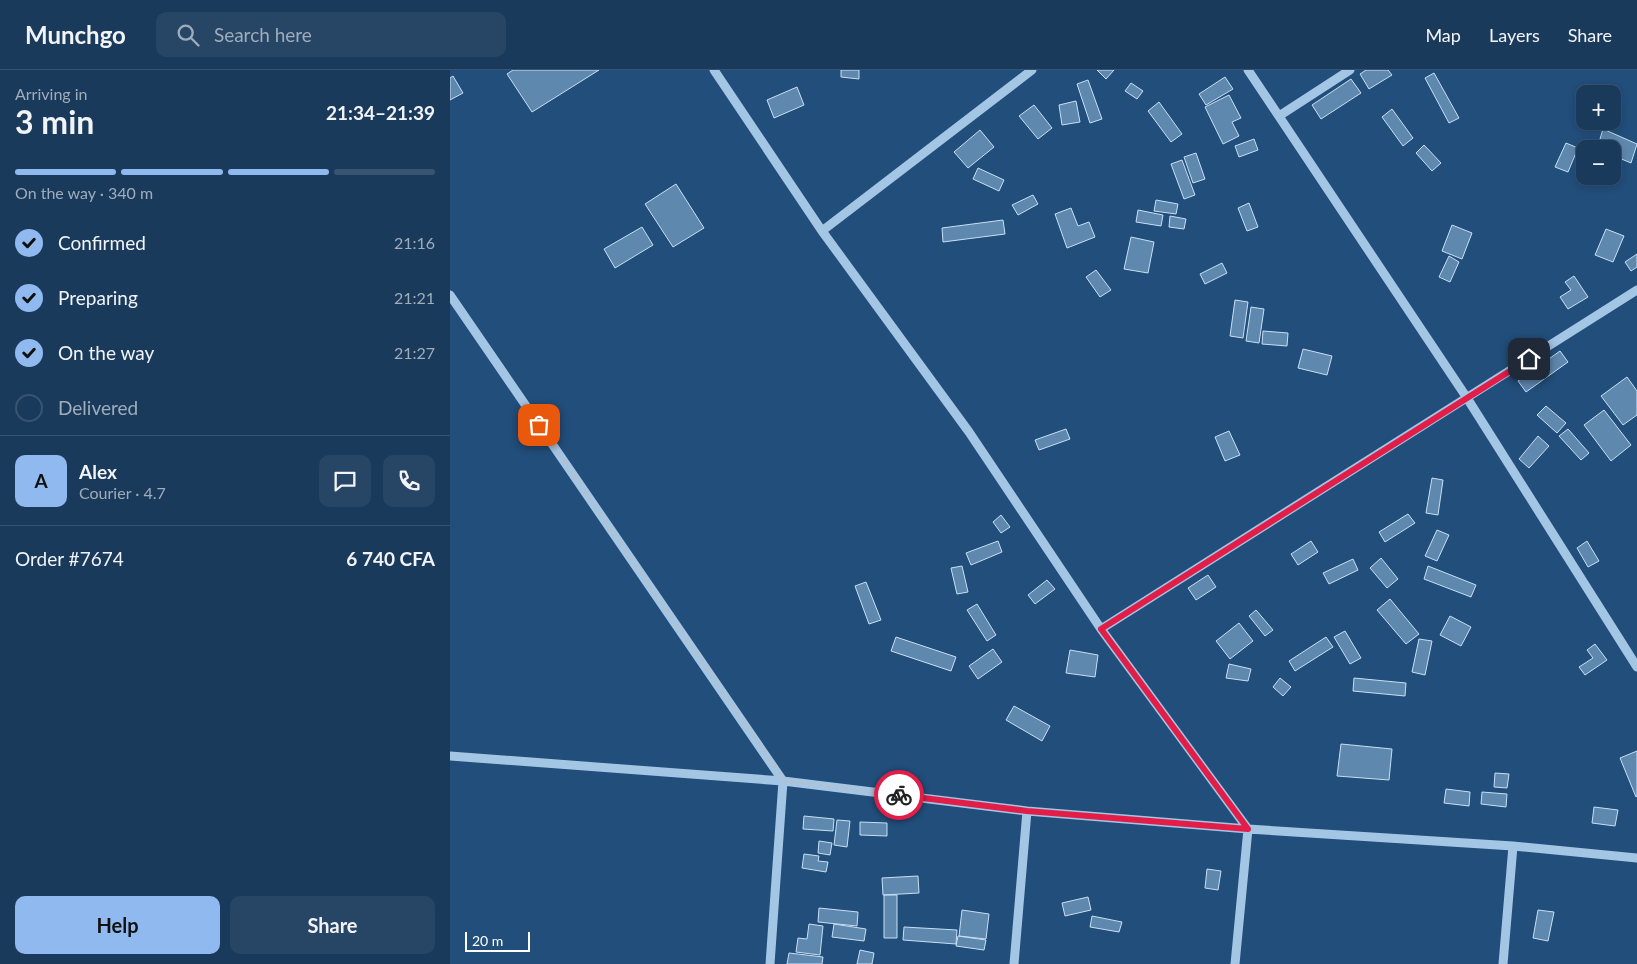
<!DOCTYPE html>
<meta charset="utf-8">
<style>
:root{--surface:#1a3a5c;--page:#274565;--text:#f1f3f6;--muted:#9fadbb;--line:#385472;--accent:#90b9f0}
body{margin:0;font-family:Lato,sans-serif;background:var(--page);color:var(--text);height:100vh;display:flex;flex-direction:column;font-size:19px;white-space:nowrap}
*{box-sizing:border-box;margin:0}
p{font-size:16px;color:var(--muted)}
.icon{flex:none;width:28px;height:28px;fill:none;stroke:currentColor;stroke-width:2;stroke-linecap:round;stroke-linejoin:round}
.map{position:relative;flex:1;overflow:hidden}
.sheet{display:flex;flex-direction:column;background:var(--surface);width:450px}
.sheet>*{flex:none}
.buttons{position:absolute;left:1126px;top:15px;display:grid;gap:10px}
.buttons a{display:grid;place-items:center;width:45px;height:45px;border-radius:10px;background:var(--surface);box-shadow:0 2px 8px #0003,0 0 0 1px var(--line);font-size:25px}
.scale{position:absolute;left:15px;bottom:12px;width:65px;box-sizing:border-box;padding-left:5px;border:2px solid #fff;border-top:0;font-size:14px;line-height:18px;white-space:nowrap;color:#fff;-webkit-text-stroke:4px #224e7b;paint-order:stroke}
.pin{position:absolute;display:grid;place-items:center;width:42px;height:42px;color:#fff;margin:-21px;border-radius:10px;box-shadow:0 2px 8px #0006}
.courier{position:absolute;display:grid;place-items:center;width:50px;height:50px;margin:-25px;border:4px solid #e11d48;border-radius:50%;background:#fff;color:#222;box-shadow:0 1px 6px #0007}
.headline em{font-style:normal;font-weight:700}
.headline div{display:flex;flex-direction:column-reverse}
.headline{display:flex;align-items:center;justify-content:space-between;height:85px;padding:0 15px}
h1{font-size:32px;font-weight:700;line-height:38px}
.bar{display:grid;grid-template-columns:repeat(4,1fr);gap:8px 5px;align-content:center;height:60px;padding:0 15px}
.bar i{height:6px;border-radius:4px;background:var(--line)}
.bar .on{background:var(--accent)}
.bar p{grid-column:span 4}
.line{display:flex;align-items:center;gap:12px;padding:0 15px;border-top:1px solid var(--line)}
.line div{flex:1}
.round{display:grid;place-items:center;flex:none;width:52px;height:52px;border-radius:10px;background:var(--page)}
ol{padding:0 15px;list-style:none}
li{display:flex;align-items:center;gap:15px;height:55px}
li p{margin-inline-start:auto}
li .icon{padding:5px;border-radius:50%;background:var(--accent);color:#111;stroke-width:4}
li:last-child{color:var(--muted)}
li i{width:28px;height:28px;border:2px solid var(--line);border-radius:50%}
.primary-button{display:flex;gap:10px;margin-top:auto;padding:10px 15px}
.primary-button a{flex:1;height:58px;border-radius:10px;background:var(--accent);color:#111;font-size:20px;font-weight:700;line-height:58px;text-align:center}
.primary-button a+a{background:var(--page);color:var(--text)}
header{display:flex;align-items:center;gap:30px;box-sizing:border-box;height:70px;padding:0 25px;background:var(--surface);border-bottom:1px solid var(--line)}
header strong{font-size:24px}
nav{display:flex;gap:28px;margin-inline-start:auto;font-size:18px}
.search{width:350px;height:45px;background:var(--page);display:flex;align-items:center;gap:12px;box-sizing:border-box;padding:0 18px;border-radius:10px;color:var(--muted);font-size:19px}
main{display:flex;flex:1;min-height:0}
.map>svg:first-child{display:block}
.building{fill:#5f88af;stroke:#c8dff4}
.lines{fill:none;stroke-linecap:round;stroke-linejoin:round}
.minor{stroke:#a4c6e5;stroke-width:9}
.done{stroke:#b2c1d1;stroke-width:5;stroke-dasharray:0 9}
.route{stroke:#e11d48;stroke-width:6}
</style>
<header>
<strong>Munchgo</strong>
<div class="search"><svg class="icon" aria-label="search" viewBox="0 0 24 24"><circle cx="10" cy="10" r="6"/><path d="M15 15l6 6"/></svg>Search here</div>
<nav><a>Map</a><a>Layers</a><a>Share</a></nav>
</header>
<main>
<section class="sheet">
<div class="headline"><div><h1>3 min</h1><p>Arriving in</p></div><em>21:34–21:39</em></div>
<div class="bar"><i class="on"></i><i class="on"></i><i class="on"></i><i></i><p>On the way · 340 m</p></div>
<ol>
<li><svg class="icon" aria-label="check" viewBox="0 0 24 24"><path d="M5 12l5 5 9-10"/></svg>Confirmed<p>21:16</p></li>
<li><svg class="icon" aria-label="check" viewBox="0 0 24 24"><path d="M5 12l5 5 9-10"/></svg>Preparing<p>21:21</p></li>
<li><svg class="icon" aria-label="check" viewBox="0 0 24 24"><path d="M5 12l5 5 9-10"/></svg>On the way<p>21:27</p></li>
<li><i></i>Delivered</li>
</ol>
<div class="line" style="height:90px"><b class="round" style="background:var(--accent);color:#111">A</b><div><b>Alex</b><p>Courier · 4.7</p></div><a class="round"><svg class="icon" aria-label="chat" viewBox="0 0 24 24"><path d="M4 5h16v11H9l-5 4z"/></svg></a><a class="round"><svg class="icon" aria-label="phone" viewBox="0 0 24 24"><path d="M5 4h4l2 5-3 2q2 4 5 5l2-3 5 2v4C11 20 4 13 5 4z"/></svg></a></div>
<div class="line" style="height:65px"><div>Order #7674</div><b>6 740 CFA</b></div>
<div class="primary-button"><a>Help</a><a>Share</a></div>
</section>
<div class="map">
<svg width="1187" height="894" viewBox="0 0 1187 894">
<rect width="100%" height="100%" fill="#224e7b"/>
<path class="building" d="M63 0H149L82 42 57 4Z
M391 0H409V9L391 7Z
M647 0H664L656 9Z
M916 0H938L942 5 919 19 910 4Z
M984 3 1009 48 999 53 975 8Z
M3 6 13 23 0 30V8Z
M775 7 783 19 756 35 749 24Z
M901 9 911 23 871 49 862 35Z
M638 10 652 49 640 53 627 14Z
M681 13 693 21 687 29 675 21Z
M347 17 354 35 324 48 317 30Z
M779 25 791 48 782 52 789 66 773 74 755 37Z
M626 31 630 52 612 55 609 35Z
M709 32 732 64 721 72 698 41Z
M584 35 602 58 588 69 569 46Z
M942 39 963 68 953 76 932 47Z
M1153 59 1187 74 1181 93 1162 85V79H1147Z
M530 60 544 77 518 98 504 82Z
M804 69 808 80 789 87 785 76Z
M1116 73 1128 78 1118 102 1105 97Z
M974 75 991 93 982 101 966 83Z
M746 83 755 109 743 113 734 87Z
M732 90 745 125 734 129 721 94Z
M528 98 554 110 549 121 523 109Z
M226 114 254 158 223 177 195 134Z
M583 125 588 134 568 145 562 135Z
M706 130 728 134 726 144 704 141Z
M799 133 808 157 797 161 788 138Z
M621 138 628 156 639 152 645 167 617 178 605 144Z
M688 140 713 145 711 156 686 152Z
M720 146 736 149 734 159 719 157Z
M553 150 555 164 493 172 492 158Z
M1002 155 1022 163 1012 189 992 181Z
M192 157 203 175 165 198 154 179Z
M1156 159 1174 166 1163 192 1145 185Z
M681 167 704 172 698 203 674 199Z
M1187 184V197L1181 201 1175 192Z
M999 186 1009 192 1000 212 989 207Z
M772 193 777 203 755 214 750 204Z
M646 200 661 220 650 227 636 207Z
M1124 206 1138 227 1118 239 1110 227 1121 220 1115 212Z
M785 230 798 232 793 268 780 266Z
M801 237 814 239 809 273 796 271Z
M813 261 838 263 837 276 812 274Z
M853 279 882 286 877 305 848 298Z
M1110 281 1118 292 1076 322 1068 311Z
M1177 307 1187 321V345L1173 355 1151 326Z
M1096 336 1116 353 1107 363 1087 345Z
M1154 340 1181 375 1161 391 1134 355Z
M616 359 620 369 589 380 585 370Z
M1118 359 1139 383 1131 390 1109 366Z
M779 361 790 385 775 391 765 367Z
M1088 366 1099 376 1079 398 1069 389Z
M982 408 993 410 988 445 976 443Z
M958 444 965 453 935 472 929 462Z
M551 445 560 457 551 463 543 452Z
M987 460 999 465 987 491 975 486Z
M548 471 552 482 521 495 516 483Z
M861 471 868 482 848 495 841 484Z
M1137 471 1149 491 1138 497 1127 478Z
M931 488 948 509 937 518 920 498Z
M903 489 908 500 879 514 873 503Z
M512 496 518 522 507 524 501 498Z
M978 496 1026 515 1021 527 974 509Z
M758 505 766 517 746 530 738 518Z
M597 510 605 519 585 534 578 525Z
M416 512 431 550 419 554 405 516Z
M940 529 969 564 956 574 927 540Z
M527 534 546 565 537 571 517 540Z
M806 540 823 560 815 566 799 546Z
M1000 546 1021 557 1011 576 990 565Z
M789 553 803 571 780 589 766 571Z
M895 561 911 588 900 594 884 567Z
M446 567 506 587 501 601 441 581Z
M876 567 883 577 845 601 839 591Z
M969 569 982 571 975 605 962 602Z
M1145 574 1157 590 1135 605 1129 597 1143 588 1137 580Z
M543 579 552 592 528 609 519 596Z
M620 580 648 585 645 607 616 603Z
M779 594 801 599 798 611 776 608Z
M830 608 841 617 833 626 823 617Z
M904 608 956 613 955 626 903 621Z
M564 636 600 656 592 671 556 650Z
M891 674 942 679 939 710 887 706Z
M1187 681V726L1186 727 1170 688Z
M1045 703 1059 704 1057 718 1044 717Z
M996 719 1020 722 1019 736 994 733Z
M1032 722 1057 724 1056 737 1031 734Z
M1144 737 1168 740 1165 756 1142 753Z
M354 746 384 749 383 761 353 759Z
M387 750 400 751 397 777 384 775Z
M410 752 437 753V766L410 765Z
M369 771 382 773 380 785 368 783Z
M354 784 369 786 368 791 378 792 376 802 352 798Z
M757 799 771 801 768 820 755 818Z
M468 806 469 823 433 825 432 808Z
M434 825H447V868H434Z
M638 827 641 840 615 846 612 833Z
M369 838 408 842 407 856 368 852Z
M512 840 539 844 536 869 509 866Z
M1088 840 1104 842 1098 871 1083 868Z
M642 846 672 852 669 862 640 857Z
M359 854 373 856 370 885 346 882 348 868 357 869Z
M384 854 416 859 414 871 382 867Z
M454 857 507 860 506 874 453 870Z
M508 866 536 870 534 880 506 876Z
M410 880 424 883 422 894H407Z
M339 883 373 887 372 894H337Z"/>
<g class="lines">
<path class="minor" d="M264 0 372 161 519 362 651 559 798 759 785 894
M798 0 1017 328 1187 597
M829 46 900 0
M372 161 582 0
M0 225 333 711 320 894
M651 559 1187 220
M0 686 333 711 577 741 798 759 1063 776 1187 788
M564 894 577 741
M1053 894 1063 776"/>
</g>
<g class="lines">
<path class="done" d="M89 355 334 711 449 725"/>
<path class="route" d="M449 725 577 741 798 759 651 559 1079 289"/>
</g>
</svg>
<div class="buttons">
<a>+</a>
<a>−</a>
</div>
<div class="scale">20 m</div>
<div class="pin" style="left:89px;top:355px;background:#ea580c"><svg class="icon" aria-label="bag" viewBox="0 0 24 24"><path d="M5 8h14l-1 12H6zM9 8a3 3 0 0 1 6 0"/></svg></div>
<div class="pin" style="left:1079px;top:289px;background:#1f2937"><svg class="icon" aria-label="home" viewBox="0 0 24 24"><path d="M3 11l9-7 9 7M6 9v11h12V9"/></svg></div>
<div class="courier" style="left:449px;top:725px"><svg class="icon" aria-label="bike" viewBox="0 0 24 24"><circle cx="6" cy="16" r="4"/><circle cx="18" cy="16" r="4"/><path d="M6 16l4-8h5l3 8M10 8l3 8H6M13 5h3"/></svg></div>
</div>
</main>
